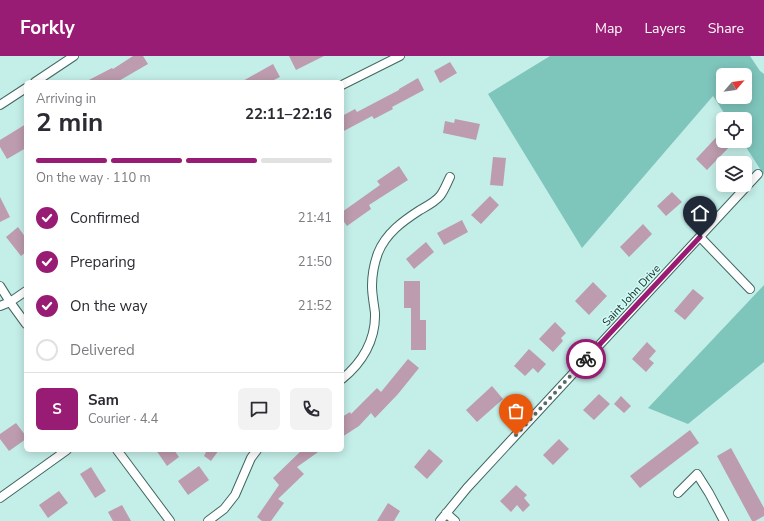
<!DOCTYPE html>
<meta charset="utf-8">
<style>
:root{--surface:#fff;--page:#f2f2f3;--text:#2b2b33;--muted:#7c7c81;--line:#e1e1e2;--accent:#991c74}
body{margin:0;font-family:"Nunito Sans",sans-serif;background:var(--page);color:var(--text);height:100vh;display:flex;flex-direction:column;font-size:15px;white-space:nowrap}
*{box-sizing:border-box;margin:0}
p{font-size:13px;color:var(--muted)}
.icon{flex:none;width:22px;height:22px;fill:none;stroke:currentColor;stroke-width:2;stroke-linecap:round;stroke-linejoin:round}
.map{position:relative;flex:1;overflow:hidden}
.details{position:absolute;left:24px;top:24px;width:320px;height:372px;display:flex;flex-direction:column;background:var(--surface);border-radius:6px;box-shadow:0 2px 10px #0003}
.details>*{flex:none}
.needle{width:26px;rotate:62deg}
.controls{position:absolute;left:716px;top:12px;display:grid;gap:8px}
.controls a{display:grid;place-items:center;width:36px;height:36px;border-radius:6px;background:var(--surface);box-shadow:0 2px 10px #0003;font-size:20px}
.pin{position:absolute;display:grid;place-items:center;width:34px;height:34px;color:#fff;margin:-41px -17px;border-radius:50% 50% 50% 0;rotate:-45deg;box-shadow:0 0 4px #0007}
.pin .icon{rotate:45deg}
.courier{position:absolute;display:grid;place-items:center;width:40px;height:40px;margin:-20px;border:3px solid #991c74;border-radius:50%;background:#fff;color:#222;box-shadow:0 1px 5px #0007}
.summary em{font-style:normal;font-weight:700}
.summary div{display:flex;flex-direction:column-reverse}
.summary{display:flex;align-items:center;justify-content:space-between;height:68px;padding:0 12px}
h1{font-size:26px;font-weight:700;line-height:30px}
.bar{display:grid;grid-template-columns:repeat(4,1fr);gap:6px 4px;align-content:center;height:48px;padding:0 12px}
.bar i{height:5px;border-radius:3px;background:var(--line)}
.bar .on{background:var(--accent)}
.bar p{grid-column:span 4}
.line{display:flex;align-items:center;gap:10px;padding:0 12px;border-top:1px solid var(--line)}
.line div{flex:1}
.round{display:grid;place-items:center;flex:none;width:42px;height:42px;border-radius:6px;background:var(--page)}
ol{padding:0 12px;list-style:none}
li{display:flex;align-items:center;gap:12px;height:44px}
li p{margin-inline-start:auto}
li .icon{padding:4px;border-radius:50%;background:var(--accent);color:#fff;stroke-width:4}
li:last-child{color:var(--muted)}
li i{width:22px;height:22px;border:2px solid var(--line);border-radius:50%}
header{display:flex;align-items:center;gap:24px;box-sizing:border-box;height:56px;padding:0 20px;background:var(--accent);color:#fff}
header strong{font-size:19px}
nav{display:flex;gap:22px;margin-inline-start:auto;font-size:14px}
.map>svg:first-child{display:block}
.green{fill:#7ec5bc;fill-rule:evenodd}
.building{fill:#bc9cae}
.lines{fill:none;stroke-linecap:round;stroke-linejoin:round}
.street-casing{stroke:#406661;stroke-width:10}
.street{stroke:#fff;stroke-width:8}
.done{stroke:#536c69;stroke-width:4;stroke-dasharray:0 7.2}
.route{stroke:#991c74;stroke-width:5}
.labels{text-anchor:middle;stroke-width:3;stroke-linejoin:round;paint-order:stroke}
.street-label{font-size:11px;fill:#162624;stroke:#d1fbf5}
</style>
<header>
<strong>Forkly</strong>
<nav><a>Map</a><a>Layers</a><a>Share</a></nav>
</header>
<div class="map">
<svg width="764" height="465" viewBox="0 0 764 465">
<rect width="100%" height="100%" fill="#c4eee8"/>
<path class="green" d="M550 0H750L760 15 764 18V119L742 85H745V63H728L713 40 582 192 488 38ZM723 19H745V41H723Z
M764 229V306L688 368 648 352Z"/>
<path class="building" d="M133 0H143L148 8 117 26H85L112 12 113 13Z
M289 0H324L296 14Z
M450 6 457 17 440 27 434 15Z
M273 8 280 21 270 26H241Z
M418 22 424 34 392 51 393 53 374 63 372 60 342 76V60L355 53 357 56 399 34V33Z
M455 63 480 68 476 84 443 77 445 65 454 67Z
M26 68V92L7 103 0 91V84Z
M723 74V85H735L707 114 696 103Z
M493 101 506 102 503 130 490 129Z
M399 110 408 124 369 149 371 153 347 170 342 163V156L380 129 377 125Z
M672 136 682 146 666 160 657 150Z
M490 140 499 149 481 168 471 159Z
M0 141 10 161 0 166Z
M462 164 468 176 444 189 437 177Z
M643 168 652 178 629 201 620 191Z
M18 171 26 182V196L21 200 6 181Z
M426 186 434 196 414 213 406 203Z
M404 225H420V264H426V294H411V252H404Z
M593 226 607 240 589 259 575 245Z
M693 233 704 242 685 264 674 255Z
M555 266 566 277 561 282 563 285 553 296 539 283Z
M647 286 656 295 649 303 654 307 646 316 632 303Z
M529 293 546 308 538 317 533 312 525 320 514 310Z
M408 303 419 312 398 338 375 362 371 357 359 370 342 381V361L350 356 351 358 377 332 381 336Z
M492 330 503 343 477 366 466 354Z
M599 338 610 348 594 364 583 354Z
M621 340 631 350 624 357 614 348Z
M16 367 26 380V383L9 395 0 383V378Z
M690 374 699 387 640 432 630 420Z
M559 383 569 393 553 409 543 399Z
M731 392 764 452V460L755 465H752L717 400Z
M429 393 443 405 427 423 414 411Z
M156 394H174L179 401 167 410Z
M207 394H219L211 405 204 400Z
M302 394H321L297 411 304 418 278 443 284 447 271 465H262L257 461 279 429 273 422Z
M199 410 209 424 188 439 178 425Z
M91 411 106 435 95 442 80 418Z
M516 429 527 439 524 442 530 449 523 456 517 449 511 456 500 445Z
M59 435 68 447 48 462 39 449Z
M388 447 400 455 394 465H377Z
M122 449 131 465H113L108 456Z"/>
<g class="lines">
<defs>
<path id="street" d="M35 26 74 0
M342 29 400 0
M0 49 26 32
M700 181 750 233
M0 230 10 246 26 268
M0 250 10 246 26 235
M342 323C362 307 376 284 375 257 374 248 372 239 372 230 372 218 374 208 378 197 386 177 403 165 420 154 427 150 435 146 440 140 444 135 447 127 450 121
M117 394 170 465
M678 437 697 418 709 437 724 465
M0 442 67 394
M446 457 455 465
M208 465 224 453 235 439 251 402 257 394
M440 465 467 432 516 379 758 118"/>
</defs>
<use href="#street" class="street-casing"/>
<use href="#street" class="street"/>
</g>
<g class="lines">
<path class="done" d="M516 379 586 303"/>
<path class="route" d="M586 303 700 181"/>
</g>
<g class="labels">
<g class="street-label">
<text transform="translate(631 239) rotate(-47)" y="4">Saint John Drive</text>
</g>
</g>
</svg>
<div class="controls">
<a><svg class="needle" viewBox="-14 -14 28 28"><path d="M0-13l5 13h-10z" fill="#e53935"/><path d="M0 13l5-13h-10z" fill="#7c7c81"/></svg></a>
<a><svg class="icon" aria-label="locate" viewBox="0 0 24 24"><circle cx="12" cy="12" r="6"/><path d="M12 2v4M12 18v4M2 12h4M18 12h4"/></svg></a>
<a><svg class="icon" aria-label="layers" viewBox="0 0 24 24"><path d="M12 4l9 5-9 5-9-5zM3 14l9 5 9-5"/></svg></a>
</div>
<div class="pin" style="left:516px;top:379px;background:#ea580c"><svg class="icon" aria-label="bag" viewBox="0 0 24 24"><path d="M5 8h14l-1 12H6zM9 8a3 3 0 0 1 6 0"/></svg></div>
<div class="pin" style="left:700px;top:181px;background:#1f2937"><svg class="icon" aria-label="home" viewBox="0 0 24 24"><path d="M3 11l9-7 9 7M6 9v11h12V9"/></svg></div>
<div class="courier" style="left:586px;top:303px"><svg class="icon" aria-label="bike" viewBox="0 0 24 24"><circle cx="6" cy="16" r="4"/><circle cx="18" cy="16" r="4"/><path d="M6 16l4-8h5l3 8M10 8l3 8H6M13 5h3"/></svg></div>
<section class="details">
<div class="summary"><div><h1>2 min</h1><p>Arriving in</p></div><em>22:11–22:16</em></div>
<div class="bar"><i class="on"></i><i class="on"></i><i class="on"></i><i></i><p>On the way · 110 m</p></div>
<ol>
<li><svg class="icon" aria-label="check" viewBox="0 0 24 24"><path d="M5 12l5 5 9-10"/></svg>Confirmed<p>21:41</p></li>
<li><svg class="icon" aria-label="check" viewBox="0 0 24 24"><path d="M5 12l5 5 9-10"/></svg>Preparing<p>21:50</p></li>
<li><svg class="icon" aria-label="check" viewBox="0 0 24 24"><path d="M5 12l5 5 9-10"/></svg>On the way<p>21:52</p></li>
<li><i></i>Delivered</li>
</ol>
<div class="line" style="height:72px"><b class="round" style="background:var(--accent);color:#fff">S</b><div><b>Sam</b><p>Courier · 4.4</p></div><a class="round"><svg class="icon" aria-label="chat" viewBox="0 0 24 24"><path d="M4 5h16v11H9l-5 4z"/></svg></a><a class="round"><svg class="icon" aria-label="phone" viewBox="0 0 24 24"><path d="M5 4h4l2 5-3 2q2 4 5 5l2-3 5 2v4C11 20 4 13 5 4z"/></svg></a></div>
</section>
</div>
